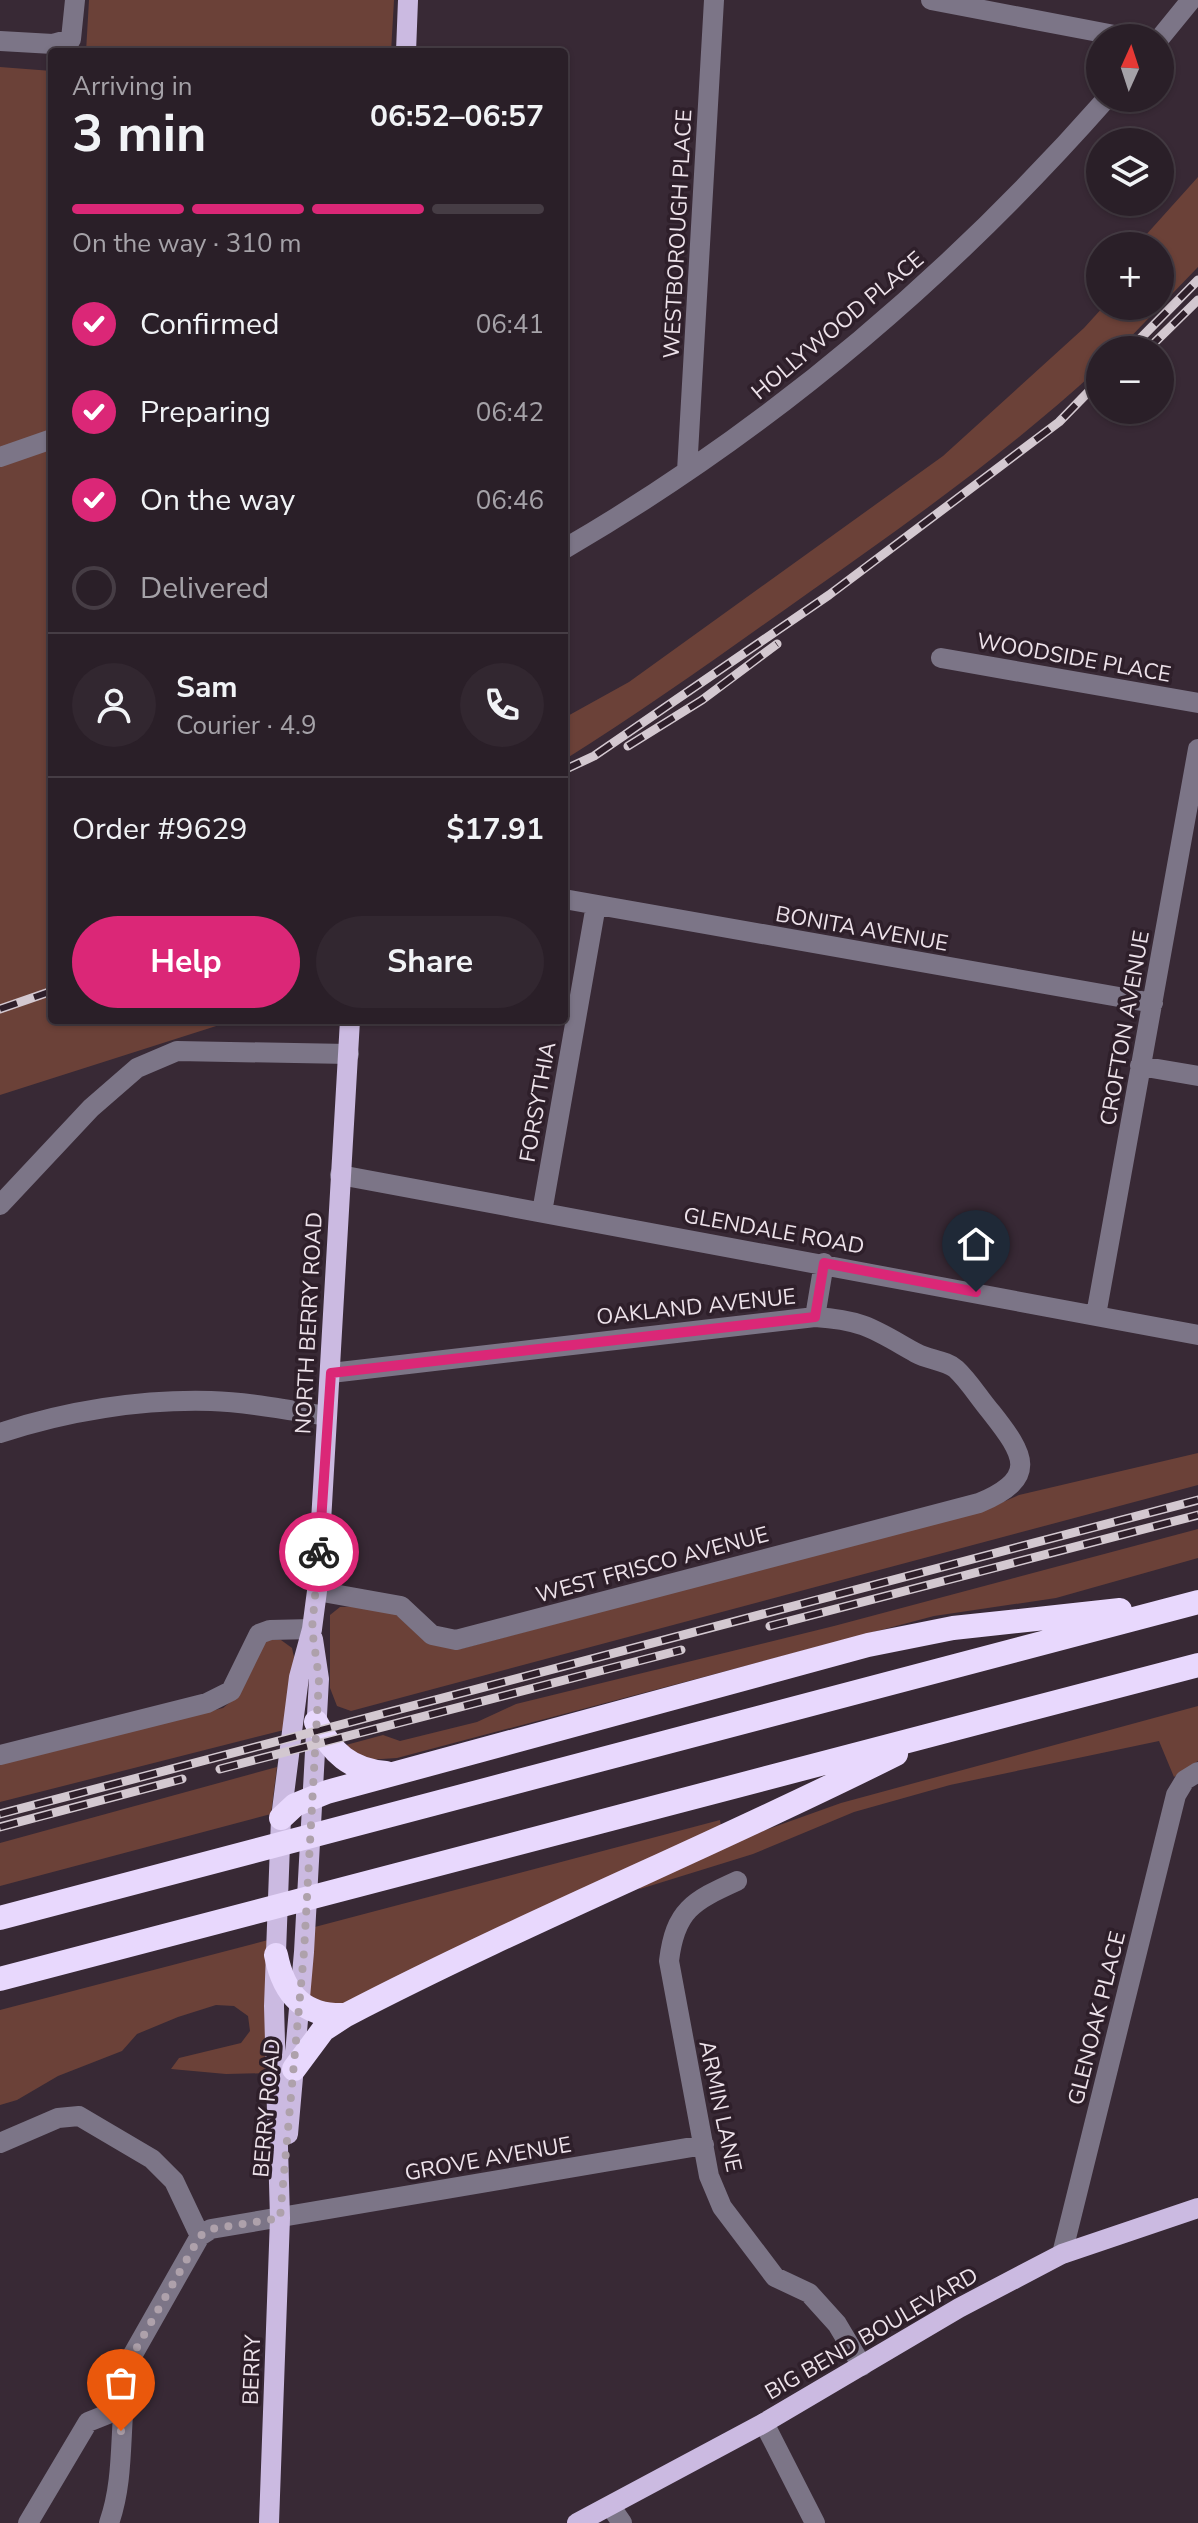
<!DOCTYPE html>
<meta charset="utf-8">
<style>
:root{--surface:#2a1f28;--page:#322730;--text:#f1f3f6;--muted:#a5a2a8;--line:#463d45;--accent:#db2777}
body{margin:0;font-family:"Nunito Sans",sans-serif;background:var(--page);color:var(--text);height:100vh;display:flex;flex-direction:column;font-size:30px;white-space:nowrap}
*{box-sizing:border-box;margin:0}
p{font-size:26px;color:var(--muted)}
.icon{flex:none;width:44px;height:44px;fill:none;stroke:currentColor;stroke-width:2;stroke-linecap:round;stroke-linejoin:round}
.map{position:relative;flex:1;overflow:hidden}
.side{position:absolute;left:48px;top:48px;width:520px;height:976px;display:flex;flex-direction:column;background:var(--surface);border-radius:8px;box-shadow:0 2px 6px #0004,0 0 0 2px var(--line)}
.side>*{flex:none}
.needle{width:52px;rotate:3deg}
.fabs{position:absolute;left:1086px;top:24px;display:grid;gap:16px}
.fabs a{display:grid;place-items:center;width:88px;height:88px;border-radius:50%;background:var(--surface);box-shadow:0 2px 6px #0004,0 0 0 2px var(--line);font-size:40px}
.pin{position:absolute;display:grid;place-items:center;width:68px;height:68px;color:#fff;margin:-82px -34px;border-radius:50% 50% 50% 0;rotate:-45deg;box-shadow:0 0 8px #0007}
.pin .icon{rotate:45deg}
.courier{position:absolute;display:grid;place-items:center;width:80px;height:80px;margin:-40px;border:6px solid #db2777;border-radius:50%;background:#fff;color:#222;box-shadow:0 2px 10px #0007}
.overview em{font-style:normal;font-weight:700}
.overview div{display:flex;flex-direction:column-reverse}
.overview{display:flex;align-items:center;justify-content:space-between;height:136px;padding:0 24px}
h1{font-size:52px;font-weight:700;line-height:60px}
.bar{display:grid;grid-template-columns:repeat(4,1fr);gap:12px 8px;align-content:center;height:96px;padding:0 24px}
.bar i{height:10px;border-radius:6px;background:var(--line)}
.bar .selected{background:var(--accent)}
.bar p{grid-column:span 4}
.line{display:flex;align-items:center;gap:20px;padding:0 24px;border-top:2px solid var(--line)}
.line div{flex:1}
.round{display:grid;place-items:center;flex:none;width:84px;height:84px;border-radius:42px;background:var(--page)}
ol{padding:0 24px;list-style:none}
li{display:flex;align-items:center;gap:24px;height:88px}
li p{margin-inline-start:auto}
li .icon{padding:8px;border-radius:50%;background:var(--accent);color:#fff;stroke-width:4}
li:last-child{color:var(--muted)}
li i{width:44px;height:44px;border:4px solid var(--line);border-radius:50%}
.cta{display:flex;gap:16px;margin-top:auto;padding:16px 24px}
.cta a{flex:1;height:92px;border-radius:48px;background:var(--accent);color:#fff;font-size:32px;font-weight:700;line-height:92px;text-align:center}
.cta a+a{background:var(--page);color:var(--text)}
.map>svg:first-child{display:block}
.green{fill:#6b4138}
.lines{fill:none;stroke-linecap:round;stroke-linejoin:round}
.minor{stroke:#7c7587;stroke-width:20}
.major{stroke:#cbbae1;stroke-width:20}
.highway{stroke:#e8d8fd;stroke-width:24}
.rail-casing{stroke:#d3c8d0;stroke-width:9}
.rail{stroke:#2e1f2a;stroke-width:6;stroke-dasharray:18;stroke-linecap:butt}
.done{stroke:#aea1ab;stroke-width:8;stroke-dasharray:0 14.4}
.route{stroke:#db2777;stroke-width:10}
.labels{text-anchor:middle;stroke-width:7;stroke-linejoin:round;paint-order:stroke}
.street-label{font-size:22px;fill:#ede2ea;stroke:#2e1f2a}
</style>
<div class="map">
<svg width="1198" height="2523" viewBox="0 0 1198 2523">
<rect width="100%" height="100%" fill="#382935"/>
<path class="green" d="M89 0H394L391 52H86Z
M0 67 52 71V1020H235L0 1095Z
M1198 177V267L1118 350H1100V367C1010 450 911 521 811 591 729 649 649 707 564 760V718L629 682 943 456 1084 328 1104 306H1160V246H1136Z
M1198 1453V1485L351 1711 337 1706 330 1688V1615L340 1607 363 1606 391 1610 428 1644 460 1649 987 1509 1019 1495Z
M1198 1529V1558L1056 1598 934 1616 397 1758 366 1760 346 1745 383 1735 400 1741 477 1722 516 1704 834 1626Z
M266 1640H281L292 1648 294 1657 284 1730 0 1802V1764L223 1708 239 1695Z
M1198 1706V1761L1174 1777 1159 1741 950 1785 854 1812 753 1854 640 1889 637 1885 746 1837 841 1803Z
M277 1767 271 1814 0 1886V1843Z
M720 1820 721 1827 348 2003 321 2005 308 1993 311 1928Z
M268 1940 272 2073 226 2074 171 2069 179 2058 241 2043 250 2031 248 2016 234 2006 216 2005 178 2017 137 2034 122 2051 58 2076 17 2100 0 2105V2010Z"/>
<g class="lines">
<path class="minor" d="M931 0 1130 38
M1160 38 1191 0
M0 41 53 44 71 39 75 0
M0 457 52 439
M687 471 714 0
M564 549C769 430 951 275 1107 98
M941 658 1198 703
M564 899 1153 1003
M1140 1066 1198 1076
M340 1175 1198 1335
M0 1205 91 1108 137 1068 177 1051 349 1054
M542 1212 596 905
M1096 1315 1198 749
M815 1317 824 1263
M0 1433C66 1411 141 1399 211 1401 249 1402 288 1410 326 1416
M317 1591 401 1606 432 1635 456 1640 979 1503C1039 1478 1025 1455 991 1412 979 1398 969 1381 956 1369 946 1360 928 1360 916 1353 875 1330 864 1320 815 1317L331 1373
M0 1755 207 1703 231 1691 259 1634 270 1630 312 1629
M737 1881C693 1901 675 1910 669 1961L709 2176 722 2207 775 2277 809 2293 837 2324 862 2366
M0 2143 58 2118 79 2116 152 2159 174 2181 200 2236
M1062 2254 1176 1795 1185 1780 1198 1772
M764 2423 815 2523
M611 2507 622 2523
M28 2523 88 2422 123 2408
M109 2523C128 2470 116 2410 132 2356L200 2236 211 2229 704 2145"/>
<path class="major" d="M406 52 408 0
M288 2134 304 1952 319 1679 313 1639
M269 2523 280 2218 274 2006 281 1818 299 1677 312 1629 317 1591 350 1020
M577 2523 764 2423 959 2308 1062 2254 1198 2208"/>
<path class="highway" d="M316 1722C332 1753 350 1770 386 1773
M281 1818 295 1805 327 1792 868 1645 953 1628 1120 1610
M0 1918 1198 1602
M276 1955C284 1995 304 2017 346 2015
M0 1979 1198 1665
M294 2069 323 2030 346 2015C527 1921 715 1845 896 1754"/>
<defs>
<path id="rail" d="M1129 350 1198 280
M1147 350 1198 300
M628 746 702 700 777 644
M564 770 594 756 829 595 1059 422 1100 380
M0 1009 52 991
M770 1626 1198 1515
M220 1769 681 1650
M0 1814 1198 1500
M0 1827 182 1779"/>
</defs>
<use href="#rail" class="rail-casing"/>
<use href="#rail" class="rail"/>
</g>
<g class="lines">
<path class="done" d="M121 2431 125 2378 132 2356 200 2236 211 2229 280 2218 304 1952 319 1679 312 1629 319 1552"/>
<path class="route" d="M319 1552 331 1373 815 1317 824 1263 976 1292"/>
</g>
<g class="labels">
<g class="street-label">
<text transform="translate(677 234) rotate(-87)" y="8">WESTBOROUGH PLACE</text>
<text transform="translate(837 325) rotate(-40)" y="8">HOLLYWOOD PLACE</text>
<text transform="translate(1074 657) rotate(10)" y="8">WOODSIDE PLACE</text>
<text transform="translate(862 928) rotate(10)" y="8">BONITA AVENUE</text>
<text transform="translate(1124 1028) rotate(-80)" y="8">CROFTON AVENUE</text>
<text transform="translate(537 1102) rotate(-80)" y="8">FORSYTHIA</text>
<text transform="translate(774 1230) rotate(10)" y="8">GLENDALE ROAD</text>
<text transform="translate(696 1306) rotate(-6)" y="8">OAKLAND AVENUE</text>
<text transform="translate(308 1323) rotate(-87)" y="8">NORTH BERRY ROAD</text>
<text transform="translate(652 1564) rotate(-15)" y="8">WEST FRISCO AVENUE</text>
<text transform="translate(1096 2018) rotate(-76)" y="8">GLENOAK PLACE</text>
<text transform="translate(721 2106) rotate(78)" y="8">ARMIN LANE</text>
<text transform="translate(266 2108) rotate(-85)" y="8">BERRY ROAD</text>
<text transform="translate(488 2158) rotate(-10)" y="8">GROVE AVENUE</text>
<text transform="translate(871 2333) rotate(-30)" y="8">BIG BEND BOULEVARD</text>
<text transform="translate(251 2370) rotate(-88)" y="8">BERRY</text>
</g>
</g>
</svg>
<div class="fabs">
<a><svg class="needle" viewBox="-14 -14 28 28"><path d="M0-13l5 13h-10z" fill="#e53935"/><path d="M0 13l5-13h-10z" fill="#a5a2a8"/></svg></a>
<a><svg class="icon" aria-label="layers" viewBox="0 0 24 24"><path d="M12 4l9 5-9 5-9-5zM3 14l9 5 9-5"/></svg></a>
<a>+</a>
<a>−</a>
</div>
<div class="pin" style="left:121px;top:2431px;background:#ea580c"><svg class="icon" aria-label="bag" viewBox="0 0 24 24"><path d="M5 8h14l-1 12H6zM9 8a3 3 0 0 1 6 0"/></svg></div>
<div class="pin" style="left:976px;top:1292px;background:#1f2937"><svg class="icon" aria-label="home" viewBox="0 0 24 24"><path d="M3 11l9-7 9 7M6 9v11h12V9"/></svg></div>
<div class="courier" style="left:319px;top:1552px"><svg class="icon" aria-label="bike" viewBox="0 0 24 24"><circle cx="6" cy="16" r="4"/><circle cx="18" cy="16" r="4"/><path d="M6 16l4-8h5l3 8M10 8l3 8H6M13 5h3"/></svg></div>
<section class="side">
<div class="overview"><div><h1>3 min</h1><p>Arriving in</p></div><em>06:52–06:57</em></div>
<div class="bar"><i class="selected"></i><i class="selected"></i><i class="selected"></i><i></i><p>On the way · 310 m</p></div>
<ol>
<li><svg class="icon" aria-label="check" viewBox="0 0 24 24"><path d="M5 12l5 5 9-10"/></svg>Confirmed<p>06:41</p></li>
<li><svg class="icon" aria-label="check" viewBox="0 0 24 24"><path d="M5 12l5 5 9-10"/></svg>Preparing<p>06:42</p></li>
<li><svg class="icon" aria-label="check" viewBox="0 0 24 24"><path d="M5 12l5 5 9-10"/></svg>On the way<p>06:46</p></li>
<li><i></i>Delivered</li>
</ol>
<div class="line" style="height:144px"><a class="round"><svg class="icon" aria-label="person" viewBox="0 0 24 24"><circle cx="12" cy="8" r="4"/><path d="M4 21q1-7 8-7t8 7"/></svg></a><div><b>Sam</b><p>Courier · 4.9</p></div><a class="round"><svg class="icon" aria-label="phone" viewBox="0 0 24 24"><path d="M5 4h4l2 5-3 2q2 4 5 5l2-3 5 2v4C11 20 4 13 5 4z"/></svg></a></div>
<div class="line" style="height:104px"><div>Order #9629</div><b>$17.91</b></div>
<div class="cta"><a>Help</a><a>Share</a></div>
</section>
</div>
